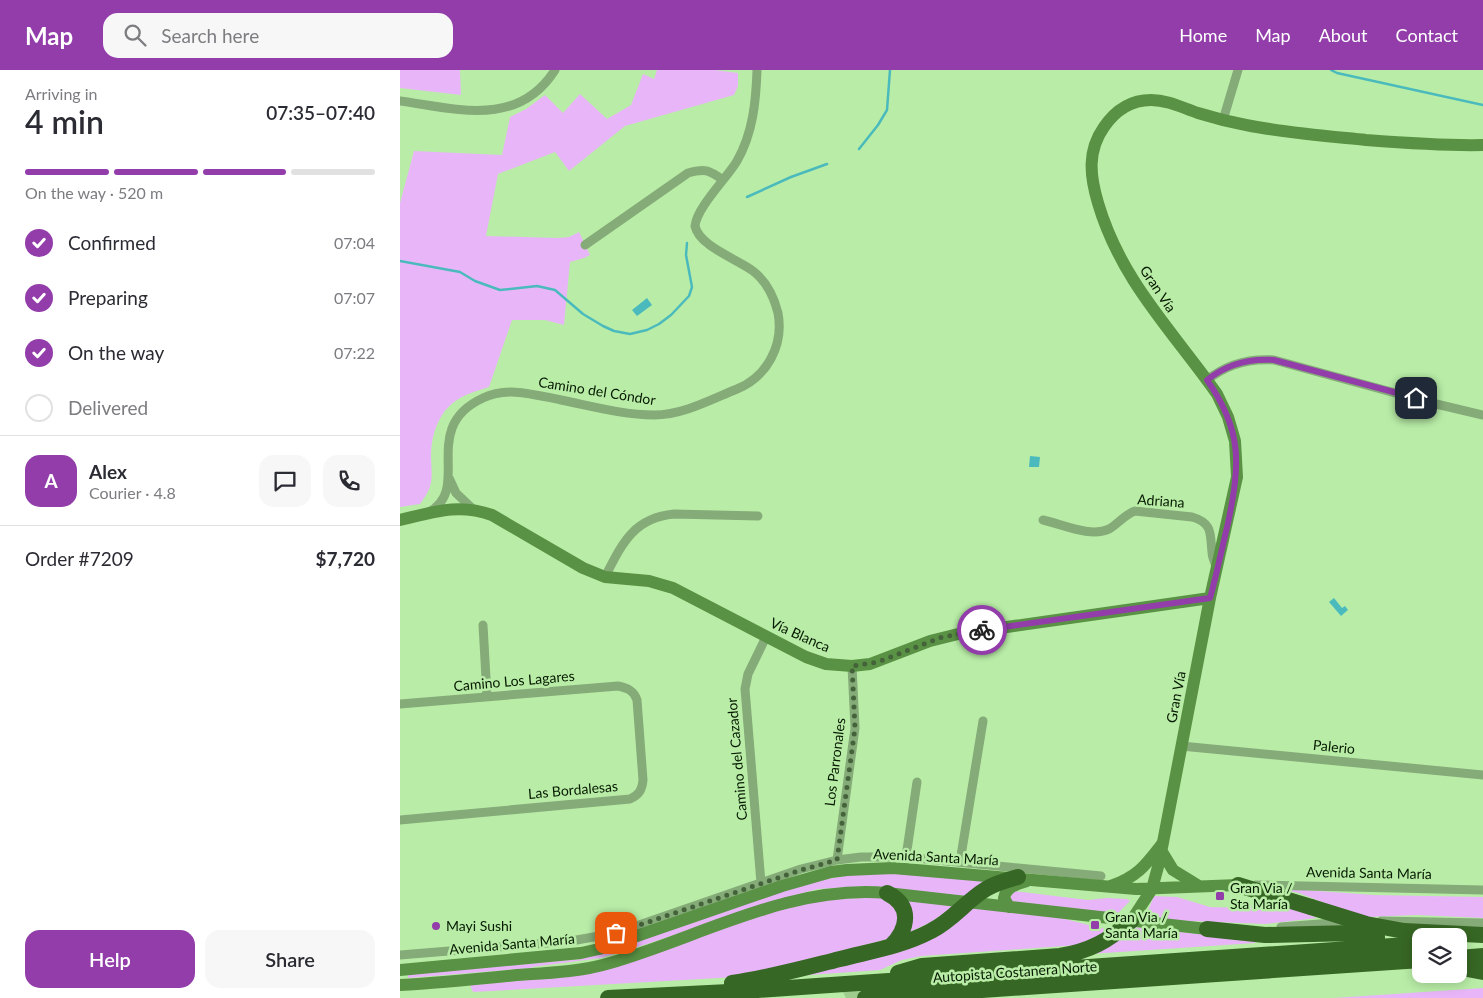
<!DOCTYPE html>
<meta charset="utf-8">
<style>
:root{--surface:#fff;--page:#f7f7f7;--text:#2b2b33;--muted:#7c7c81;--line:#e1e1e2;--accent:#923daa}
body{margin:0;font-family:Lato,sans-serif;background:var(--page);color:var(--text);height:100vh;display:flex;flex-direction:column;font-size:19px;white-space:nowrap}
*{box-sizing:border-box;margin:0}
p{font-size:16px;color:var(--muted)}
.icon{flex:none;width:28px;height:28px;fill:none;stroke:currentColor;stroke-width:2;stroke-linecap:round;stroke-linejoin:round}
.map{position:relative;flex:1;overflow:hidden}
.details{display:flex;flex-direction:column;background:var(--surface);width:400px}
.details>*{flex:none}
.tools{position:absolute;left:1012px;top:858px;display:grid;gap:10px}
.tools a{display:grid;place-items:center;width:55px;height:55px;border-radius:10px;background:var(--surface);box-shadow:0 2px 12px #0003;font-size:25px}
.pin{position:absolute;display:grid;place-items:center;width:42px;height:42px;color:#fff;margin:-21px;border-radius:10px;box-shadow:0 2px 8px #0006}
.courier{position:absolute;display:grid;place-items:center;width:50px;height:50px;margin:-25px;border:4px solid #923daa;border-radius:50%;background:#fff;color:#222;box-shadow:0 1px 6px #0007}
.summary em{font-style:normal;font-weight:600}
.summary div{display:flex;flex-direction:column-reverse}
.summary{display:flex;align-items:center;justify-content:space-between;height:85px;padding:0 25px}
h1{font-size:32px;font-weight:600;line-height:38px}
.bar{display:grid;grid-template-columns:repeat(4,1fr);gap:8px 5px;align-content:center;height:60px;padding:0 25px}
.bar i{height:6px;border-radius:4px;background:var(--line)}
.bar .on{background:var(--accent)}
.bar p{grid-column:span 4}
.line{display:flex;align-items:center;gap:12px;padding:0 25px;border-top:1px solid var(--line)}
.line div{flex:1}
.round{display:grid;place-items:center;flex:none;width:52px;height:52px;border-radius:15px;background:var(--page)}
ol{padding:0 25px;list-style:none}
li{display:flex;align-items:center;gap:15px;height:55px}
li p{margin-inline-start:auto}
li .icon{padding:5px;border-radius:50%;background:var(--accent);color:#fff;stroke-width:4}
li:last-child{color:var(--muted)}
li i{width:28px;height:28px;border:2px solid var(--line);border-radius:50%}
.button{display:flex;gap:10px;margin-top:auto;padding:10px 25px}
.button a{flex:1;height:58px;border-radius:15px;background:var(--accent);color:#fff;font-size:20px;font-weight:600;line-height:58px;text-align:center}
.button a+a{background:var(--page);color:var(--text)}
header{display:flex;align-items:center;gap:30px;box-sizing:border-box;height:70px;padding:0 25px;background:var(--accent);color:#fff}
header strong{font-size:24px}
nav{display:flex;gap:28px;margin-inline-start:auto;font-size:18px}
.search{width:350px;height:45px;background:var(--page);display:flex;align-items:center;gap:12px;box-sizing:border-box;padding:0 18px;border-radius:15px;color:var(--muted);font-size:19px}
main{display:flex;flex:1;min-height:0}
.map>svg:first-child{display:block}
.green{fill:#e8b6f8}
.water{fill:#4bbabd}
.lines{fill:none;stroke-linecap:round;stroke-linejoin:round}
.stream{stroke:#4bbabd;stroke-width:2.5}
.highway-tunnel{stroke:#9ecd8e;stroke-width:16;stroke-dasharray:16 8;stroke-linecap:butt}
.street{stroke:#85ab78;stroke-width:9}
.secondary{stroke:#599244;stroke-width:12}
.highway{stroke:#376724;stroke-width:16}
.highway-bridge{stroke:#376724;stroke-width:16}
.done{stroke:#45633b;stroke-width:5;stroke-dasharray:0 9}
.route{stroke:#923daa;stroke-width:6}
.poi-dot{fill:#923daa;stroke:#b9eda7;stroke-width:2}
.labels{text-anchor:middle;stroke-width:5;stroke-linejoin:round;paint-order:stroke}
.street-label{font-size:14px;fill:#061901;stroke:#b9eda7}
.poi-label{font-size:14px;fill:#061901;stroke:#b9eda7;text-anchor:start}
</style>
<header>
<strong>Map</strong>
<div class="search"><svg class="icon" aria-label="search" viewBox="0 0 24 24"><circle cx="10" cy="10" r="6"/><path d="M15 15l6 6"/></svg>Search here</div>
<nav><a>Home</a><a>Map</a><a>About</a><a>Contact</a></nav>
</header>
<main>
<section class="details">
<div class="summary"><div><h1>4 min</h1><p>Arriving in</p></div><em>07:35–07:40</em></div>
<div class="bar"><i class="on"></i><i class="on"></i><i class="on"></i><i></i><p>On the way · 520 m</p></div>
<ol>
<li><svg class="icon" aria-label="check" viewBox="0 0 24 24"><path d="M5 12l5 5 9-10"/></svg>Confirmed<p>07:04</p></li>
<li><svg class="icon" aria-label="check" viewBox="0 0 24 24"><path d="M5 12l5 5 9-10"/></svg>Preparing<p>07:07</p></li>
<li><svg class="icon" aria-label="check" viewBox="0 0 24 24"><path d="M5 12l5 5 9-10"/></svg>On the way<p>07:22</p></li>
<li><i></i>Delivered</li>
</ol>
<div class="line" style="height:90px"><b class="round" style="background:var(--accent);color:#fff">A</b><div><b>Alex</b><p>Courier · 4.8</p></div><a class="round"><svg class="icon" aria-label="chat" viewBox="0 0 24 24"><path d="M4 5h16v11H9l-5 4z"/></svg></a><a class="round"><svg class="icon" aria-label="phone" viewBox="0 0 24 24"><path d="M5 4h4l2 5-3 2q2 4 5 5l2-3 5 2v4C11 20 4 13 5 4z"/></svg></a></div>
<div class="line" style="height:65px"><div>Order #7209</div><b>$7,720</b></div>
<div class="button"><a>Help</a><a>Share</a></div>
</section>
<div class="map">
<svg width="1083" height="928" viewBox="0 0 1083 928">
<rect width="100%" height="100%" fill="#b9eda7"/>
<path class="green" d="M0 0H60L61 25 0 18Z
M257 0H315L338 3V16L334 25 225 56 169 101 155 82 98 104 86 166 158 168 169 167 179 162 190 185 184 188 170 192 164 255 145 250H112L89 317C80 320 69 323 60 328 39 340 31 364 31 387 32 410 34 415 20 434L0 437V133L14 81 102 85 110 47 126 39 145 25 163 43 180 24 207 49 231 35 243 4 254 9Z
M468 802 586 810 565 826 469 816 418 819 384 828 247 874 201 888 132 897 131 898 8 908V904L182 889 410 812Z
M890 819 974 825 1083 827V848L1017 845 969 847 937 838 899 823 889 821Z
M614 821 688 830 707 828 727 829 730 831 716 845 610 831V828Z
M754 826 777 827 810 837 844 838 861 832 879 833 917 848 865 854 740 849 749 838Z
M481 827 498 840 499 856 488 869 337 907 73 922 70 915 162 907 388 837 420 830Z
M504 830 551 835 553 837 531 852 510 862Z
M572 837 661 848 689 855 690 857 711 859 679 875 522 886 502 890 480 900 396 906 501 878Z
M733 857 855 870V873L690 884Z
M1083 918V928H934Z"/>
<path class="water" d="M247 228 252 235 237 246 232 240Z
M630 386 640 387 639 397H629Z
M934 528 942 538 945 536 948 540 941 546 929 532Z"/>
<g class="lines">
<path class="stream" d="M931 0 937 3 1083 35
M459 79 478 55 487 40 490 0
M347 127 391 107 427 94
M0 191 60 202 75 211 100 220 137 216 155 220 183 244 203 256 214 261 230 264 247 260 259 254 271 245 289 226 292 217 286 185 287 173"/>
<path class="highway-tunnel" d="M446 928 479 911"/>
<path class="street" d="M0 31C57 39 118 58 155 0
M823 50 838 0
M185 175 288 103C305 98 309 100 323 110
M807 310C827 294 848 288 874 290L1032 333 1083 345
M49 408 56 423 74 440
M29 442C73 418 18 358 83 328 108 316 135 325 161 330 191 336 223 345 254 345 283 345 310 330 337 319 367 307 384 275 378 243 374 227 366 211 353 201 337 189 299 176 295 156 297 137 327 108 337 91 353 63 356 31 357 0
M643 450C662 454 691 468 709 459 718 454 724 445 735 441L792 447C813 453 810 464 812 482 812 488 815 493 817 498
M205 507C222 474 233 448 274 444L358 446
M83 555 87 626
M0 634 218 616C228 618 234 621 237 630L243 710C242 720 239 725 230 729L0 750
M781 676 1083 705
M506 787 517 712
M437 790 455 658 452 596
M560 792 583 651
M361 813 345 619 348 604 366 567
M856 815 1083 820
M981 851 1083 853
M881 857 945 852
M0 885 171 871 216 863 401 799 437 790 461 787H506L701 806"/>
<path class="secondary" d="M0 450C34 442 58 433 92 445L183 498 205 507 249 511 273 518 406 587 426 594 452 596 470 594 530 571 558 564 810 528
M762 782 773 800 799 816
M711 816C738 806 745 796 762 774
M609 837 604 828C606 817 617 814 627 811
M731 851 752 819 759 793 810 528 837 407 835 371 828 347 817 324C772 260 721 211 698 133 690 106 687 81 704 57 715 41 731 30 751 30 768 30 783 38 798 43 814 48 830 52 846 55 886 63 926 66 966 70 1005 73 1044 76 1083 75
M0 900 181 883 199 879 382 816 431 802 447 800 493 798 736 819 838 815
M0 915C39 913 78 909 117 905 148 903 180 902 210 893 300 867 391 814 487 823L807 859"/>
<path class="highway" d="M838 815 911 837
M487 823C513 836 508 859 491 876
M807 859 865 865 954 863 977 867
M1004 861 1083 865
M1059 888 1083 886
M1067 899 1083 902
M498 903 522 896 660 886C690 881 708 871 731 851
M332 913C368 908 404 898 440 889 471 881 503 876 531 861 553 850 566 831 586 819 596 813 607 810 618 807
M208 928 329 922 1021 874
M465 928 1021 890"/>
<path class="highway-bridge" d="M911 837 966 854 1004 861"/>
</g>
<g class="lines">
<path class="done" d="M216 863 401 800 437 790 455 658 452 596 478 592 542 567 582 560"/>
<path class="route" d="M582 560 810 528C817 503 822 478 828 453 840 395 843 361 807 310 827 294 848 288 874 290L1016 328"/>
</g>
<g class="poi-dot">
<rect x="815" y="821" width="10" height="10" rx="2.5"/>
<rect x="690" y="850" width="10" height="10" rx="2.5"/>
<circle cx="36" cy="856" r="5"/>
</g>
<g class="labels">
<g class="street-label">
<text transform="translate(758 219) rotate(56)" y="5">Gran Vía</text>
<text transform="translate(197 321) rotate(9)" y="5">Camino del Cóndor</text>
<text transform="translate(761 431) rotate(4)" y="5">Adriana</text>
<text transform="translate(400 565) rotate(24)" y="5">Vía Blanca</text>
<text transform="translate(114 611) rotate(-5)" y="5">Camino Los Lagares</text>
<text transform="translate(776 627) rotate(-79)" y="5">Gran Vía</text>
<text transform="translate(934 677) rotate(6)" y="5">Palerio</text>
<text transform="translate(337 689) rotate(-95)" y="5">Camino del Cazador</text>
<text transform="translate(435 692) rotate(-83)" y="5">Los Parronales</text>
<text transform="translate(173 720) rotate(-5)" y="5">Las Bordalesas</text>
<text transform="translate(536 787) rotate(3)" y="5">Avenida Santa María</text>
<text transform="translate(969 803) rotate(1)" y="5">Avenida Santa María</text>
<text transform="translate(112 874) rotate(-5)" y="5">Avenida Santa María</text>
<text transform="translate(615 902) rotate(-4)" y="5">Autopista Costanera Norte</text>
</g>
<g class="poi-label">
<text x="830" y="823">Gran Via /<tspan x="830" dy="16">Sta María</tspan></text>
<text x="705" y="852">Gran Via /<tspan x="705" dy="16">Santa María</tspan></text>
<text x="46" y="861">Mayi Sushi</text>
</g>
</g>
</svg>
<div class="tools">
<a><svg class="icon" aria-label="layers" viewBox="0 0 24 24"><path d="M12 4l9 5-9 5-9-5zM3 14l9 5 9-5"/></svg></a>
</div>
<div class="pin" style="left:216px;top:863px;background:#ea580c"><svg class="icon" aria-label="bag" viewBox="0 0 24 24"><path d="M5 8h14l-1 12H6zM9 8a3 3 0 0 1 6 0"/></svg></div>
<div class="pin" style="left:1016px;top:328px;background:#1f2937"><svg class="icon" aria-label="home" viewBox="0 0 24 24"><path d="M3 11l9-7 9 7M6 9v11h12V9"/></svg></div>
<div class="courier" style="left:582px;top:560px"><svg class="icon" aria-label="bike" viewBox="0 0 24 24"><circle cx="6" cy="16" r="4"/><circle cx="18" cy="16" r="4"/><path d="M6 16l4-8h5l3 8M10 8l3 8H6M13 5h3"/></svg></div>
</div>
</main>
